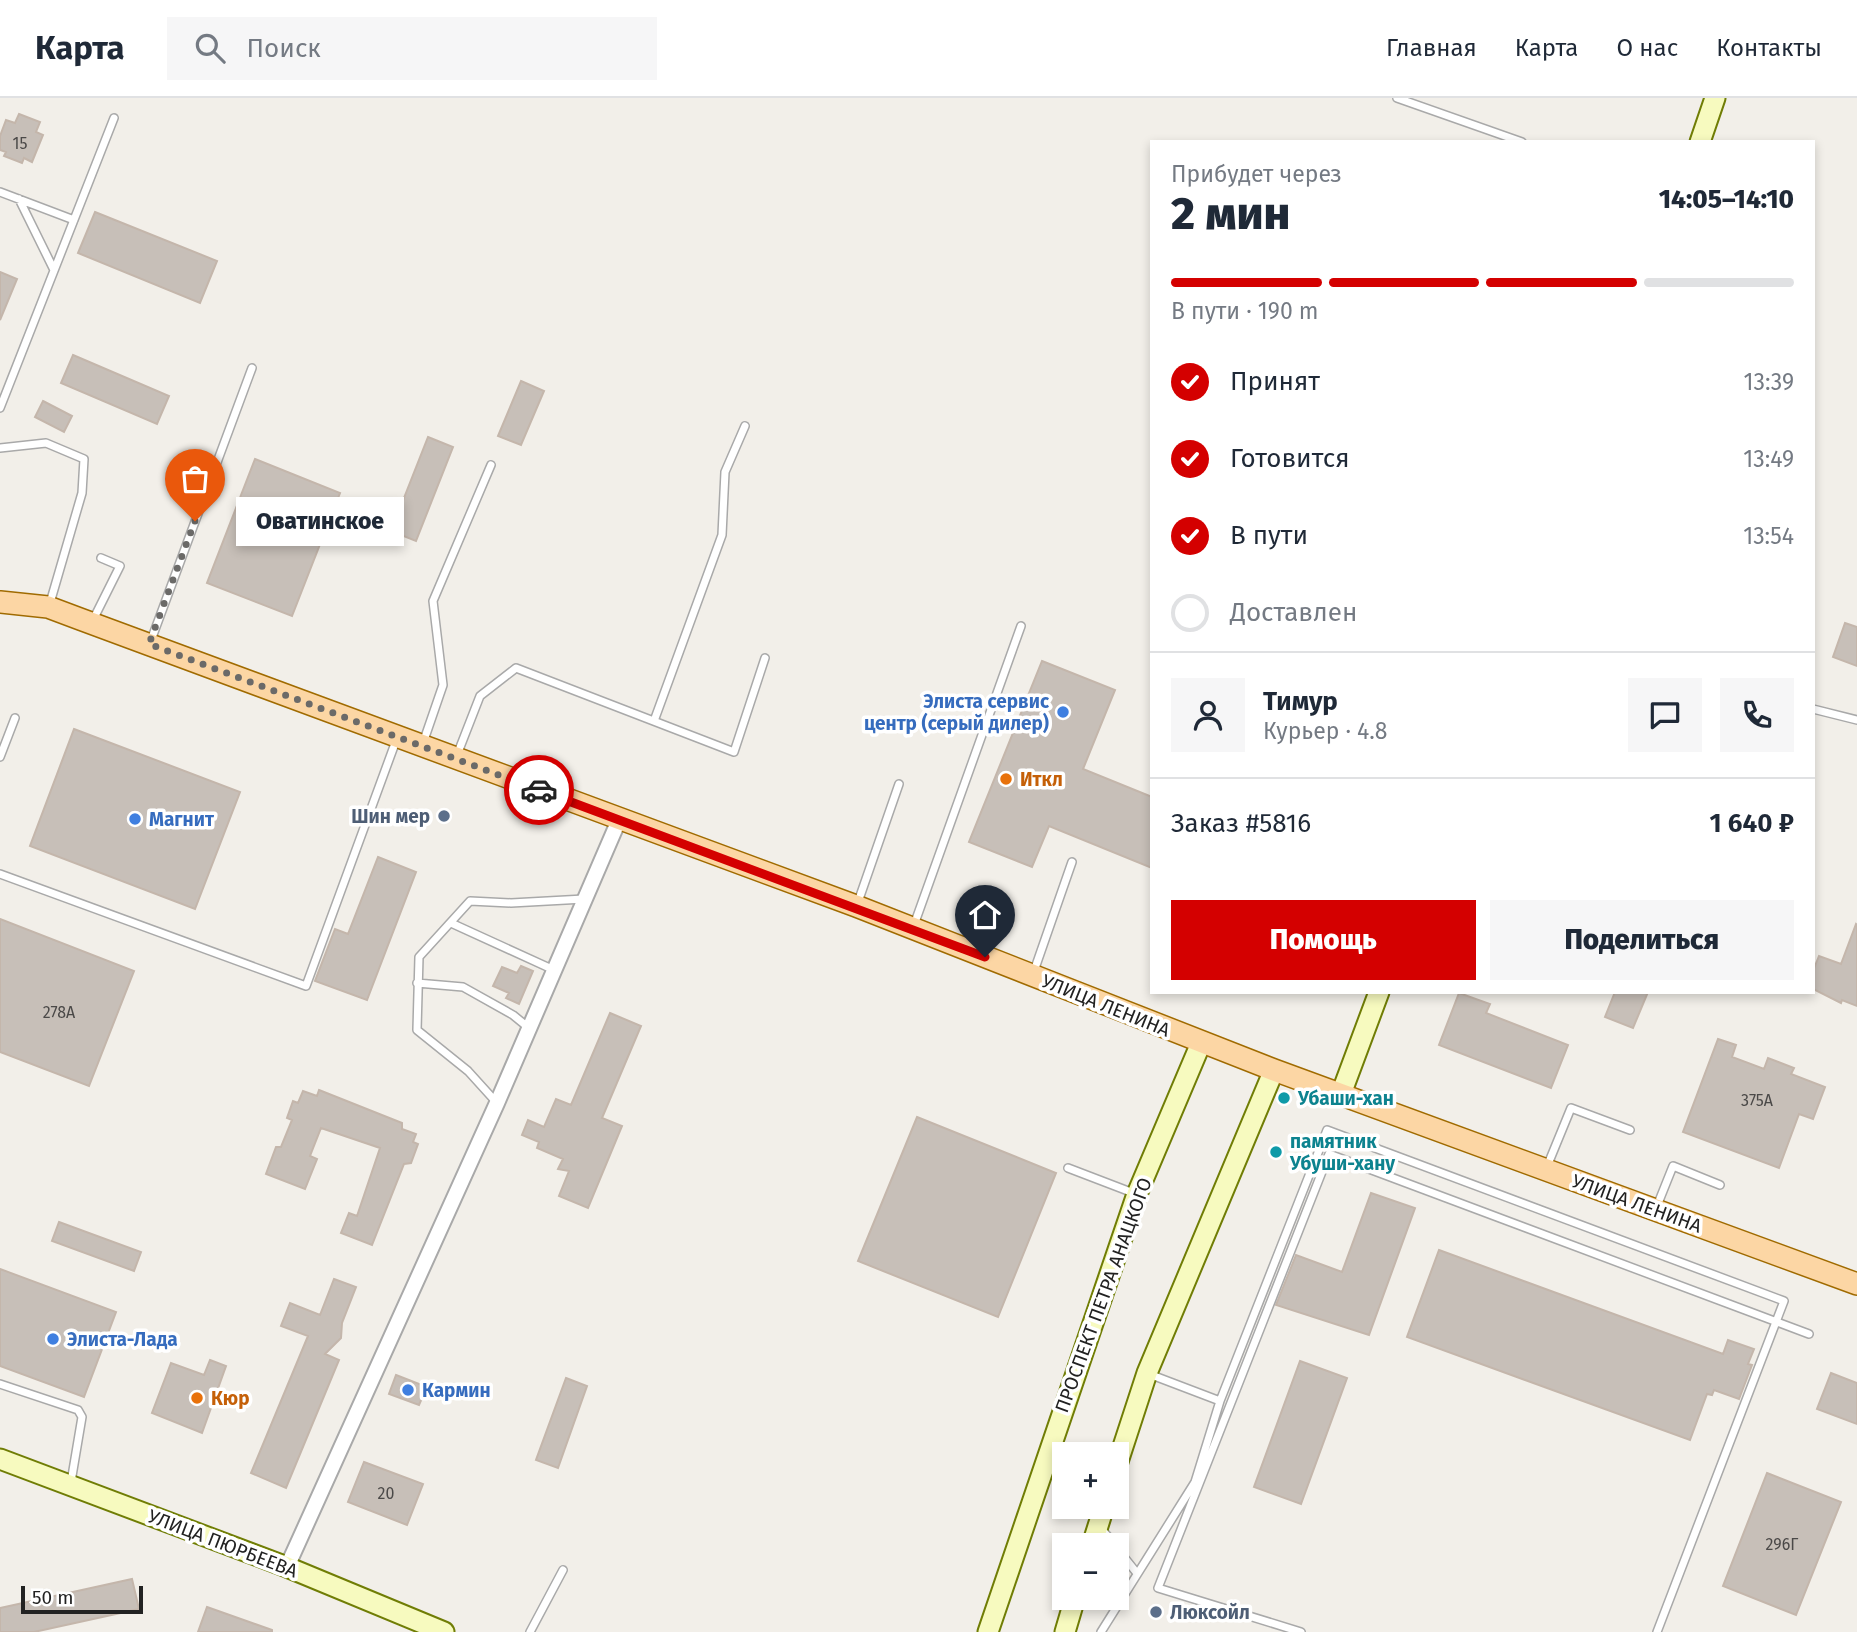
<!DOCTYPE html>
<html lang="ru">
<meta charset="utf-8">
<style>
:root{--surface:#fff;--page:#f6f6f7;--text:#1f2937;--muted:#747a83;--line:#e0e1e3;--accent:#d40000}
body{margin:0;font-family:"Fira Sans",sans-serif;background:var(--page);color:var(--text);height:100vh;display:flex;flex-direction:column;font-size:26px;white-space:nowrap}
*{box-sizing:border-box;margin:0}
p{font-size:23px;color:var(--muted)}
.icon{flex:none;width:38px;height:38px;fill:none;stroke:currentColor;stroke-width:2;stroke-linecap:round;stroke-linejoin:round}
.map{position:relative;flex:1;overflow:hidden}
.drawer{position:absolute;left:1150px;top:42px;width:665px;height:854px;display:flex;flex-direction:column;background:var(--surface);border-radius:0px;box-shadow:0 4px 10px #0003}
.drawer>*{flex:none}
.buttons{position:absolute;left:1052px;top:1344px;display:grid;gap:14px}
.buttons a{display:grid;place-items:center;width:77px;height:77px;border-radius:0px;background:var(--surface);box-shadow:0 4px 10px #0003;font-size:35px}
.scale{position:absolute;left:21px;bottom:18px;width:122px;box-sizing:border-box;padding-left:7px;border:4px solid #222;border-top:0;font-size:19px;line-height:24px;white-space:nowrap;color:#222;-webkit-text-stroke:5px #fff;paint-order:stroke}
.pin{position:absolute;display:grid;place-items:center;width:60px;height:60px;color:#fff;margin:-72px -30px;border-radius:50% 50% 50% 0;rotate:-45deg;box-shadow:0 0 7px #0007}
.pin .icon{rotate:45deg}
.courier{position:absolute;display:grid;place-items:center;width:70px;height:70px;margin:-35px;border:5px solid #d40000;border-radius:50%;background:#fff;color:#222;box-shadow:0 2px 9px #0007}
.bubble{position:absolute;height:49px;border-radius:0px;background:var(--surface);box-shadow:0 4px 10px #0003;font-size:23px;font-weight:800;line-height:49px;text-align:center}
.head em{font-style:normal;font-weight:800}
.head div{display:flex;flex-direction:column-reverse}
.head{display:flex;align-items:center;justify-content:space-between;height:119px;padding:0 21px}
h1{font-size:46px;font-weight:800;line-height:52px}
.bar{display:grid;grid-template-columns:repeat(4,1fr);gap:10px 7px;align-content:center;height:84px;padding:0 21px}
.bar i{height:9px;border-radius:5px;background:var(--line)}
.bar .selected{background:var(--accent)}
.bar p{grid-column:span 4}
.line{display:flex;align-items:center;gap:18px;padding:0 21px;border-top:2px solid var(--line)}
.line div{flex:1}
.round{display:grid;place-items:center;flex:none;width:74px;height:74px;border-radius:0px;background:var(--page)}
ol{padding:0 21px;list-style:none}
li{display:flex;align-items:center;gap:21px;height:77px}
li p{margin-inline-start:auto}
li .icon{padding:7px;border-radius:50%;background:var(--accent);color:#fff;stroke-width:4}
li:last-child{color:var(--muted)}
li i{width:38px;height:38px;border:4px solid var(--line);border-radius:50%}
.cta{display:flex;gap:14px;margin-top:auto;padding:14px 21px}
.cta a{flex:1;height:80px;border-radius:0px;background:var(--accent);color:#fff;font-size:28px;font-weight:800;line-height:80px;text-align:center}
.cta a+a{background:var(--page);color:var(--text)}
header{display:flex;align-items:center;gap:42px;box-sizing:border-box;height:98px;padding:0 35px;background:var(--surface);border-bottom:2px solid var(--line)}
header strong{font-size:33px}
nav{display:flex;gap:38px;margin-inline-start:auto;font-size:24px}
.search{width:490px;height:63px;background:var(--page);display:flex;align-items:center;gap:18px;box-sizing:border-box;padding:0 24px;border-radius:0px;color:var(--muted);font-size:26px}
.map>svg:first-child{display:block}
.building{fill:#c7bfb8;stroke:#c4b6ab;stroke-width:2}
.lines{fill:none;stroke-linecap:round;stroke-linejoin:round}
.service-casing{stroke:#a9a9a9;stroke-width:10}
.minor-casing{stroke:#a9a9a9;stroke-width:18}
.secondary-casing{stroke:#707d05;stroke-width:23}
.primary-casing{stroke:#a06b00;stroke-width:24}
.service{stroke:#fff;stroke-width:7}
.minor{stroke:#fff;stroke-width:14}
.secondary{stroke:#f7fabf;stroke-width:19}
.primary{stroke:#fcd6a4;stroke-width:21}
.done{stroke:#6b6a68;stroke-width:7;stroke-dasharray:0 12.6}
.route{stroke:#d40000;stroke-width:9}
.shop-dot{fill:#3f7fe0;stroke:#fff;stroke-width:2.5}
.food-dot{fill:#e8710a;stroke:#fff;stroke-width:2.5}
.service-dot{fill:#5c6f8a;stroke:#fff;stroke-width:2.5}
.culture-dot{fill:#0f9aa8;stroke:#fff;stroke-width:2.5}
.labels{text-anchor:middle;stroke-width:7;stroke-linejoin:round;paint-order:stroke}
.number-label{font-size:16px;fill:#4b4948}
.shop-label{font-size:19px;font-weight:bold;fill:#366cbe;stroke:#fff;text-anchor:start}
.food-label{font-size:19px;font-weight:bold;fill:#c56008;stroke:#fff;text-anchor:start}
.service-label{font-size:19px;font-weight:bold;fill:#4e5e75;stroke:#fff;text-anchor:end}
.street-label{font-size:19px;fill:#222;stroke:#fff}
.culture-label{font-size:19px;font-weight:bold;fill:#0d838f;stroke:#fff;text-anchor:start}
</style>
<header>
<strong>Карта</strong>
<div class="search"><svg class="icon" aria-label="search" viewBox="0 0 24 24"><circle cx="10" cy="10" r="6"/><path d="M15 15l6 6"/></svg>Поиск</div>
<nav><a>Главная</a><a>Карта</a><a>О нас</a><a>Контакты</a></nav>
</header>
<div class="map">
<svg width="1857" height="1534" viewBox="0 0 1857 1534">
<rect width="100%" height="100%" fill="#f2efe9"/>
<path class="building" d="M19 16 40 24 36 34 43 37 32 64 24 60 22 65 4 58 6 54 0 52V38L6 22 15 25Z
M95 114 217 163 200 205 78 155Z
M0 174 17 181 0 222Z
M73 257 169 298 157 326 61 285Z
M521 283 544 293 521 347 498 338Z
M43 303 72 318 64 334 35 319Z
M428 339 453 349 416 443 391 433Z
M255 361 340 395 292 518 207 485Z
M1845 525 1857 529V568L1833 559Z
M1042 563 1115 592 1083 671 1152 699V770L1049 728 1032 769 969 744Z
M74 631 240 694 195 811 30 748Z
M378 759 416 774 367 902 315 883 335 831 348 836Z
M0 821 134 873 89 988 0 954Z
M1856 826 1857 827V908L1842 902 1841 905 1813 891V873L1819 858 1841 866Z
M521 868 533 873 519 906 506 900 509 895 493 888 502 869 517 875Z
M1615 894H1648L1633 930 1605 919Z
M1459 895 1490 906 1486 915 1568 947 1551 990 1439 947Z
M610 915 641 928 602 1020 622 1028 588 1110 559 1098 569 1073 558 1071 563 1061 537 1050 539 1044 522 1037 528 1022 544 1029 556 1001 571 1007Z
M1718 941 1736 947 1732 959 1764 971 1768 960 1794 970 1791 976 1825 989 1813 1021 1799 1016 1779 1070 1683 1034Z
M319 992 402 1025V1031L416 1036 413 1044 418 1046 411 1065 404 1066 372 1147 341 1135 349 1115 357 1118 380 1050 321 1030 310 1058 317 1061 305 1091 266 1076 276 1049H281L292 1022 287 1020 293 1003 298 1005 303 993 317 998Z
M917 1019 1056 1075 998 1219 858 1163Z
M1371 1095 1415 1110 1369 1237 1276 1207 1296 1157 1342 1174Z
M59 1124 141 1154 134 1173 52 1143Z
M1439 1152 1723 1256 1728 1242 1754 1251 1748 1266 1752 1267 1739 1301 1714 1292 1712 1297 1707 1296 1690 1342 1407 1239Z
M0 1171 116 1214 84 1299 0 1268Z
M334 1181 356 1189 342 1225 341 1240 325 1256 339 1262 286 1390 251 1375 308 1238 281 1228 290 1205 320 1217Z
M210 1262 226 1268 202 1335 152 1315 171 1265 204 1277Z
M1300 1263 1347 1280 1301 1406 1254 1389Z
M1831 1275 1857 1285V1326L1817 1311Z
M396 1277 427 1289 419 1307 389 1296Z
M566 1280 587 1288 558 1370 536 1362Z
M364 1364 423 1386 407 1427 348 1404Z
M1767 1375 1841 1404 1796 1517 1723 1488Z
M132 1481 139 1511 34 1534H0V1510Z
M207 1509 272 1532V1534H198Z"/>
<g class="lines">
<defs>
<path id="service" d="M1397 0 1522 44
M0 94 74 122
M19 101 54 172
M0 310 114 20
M0 350 46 345 84 361 82 395 50 505
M92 524 120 468 101 460
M150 545 252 270
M1813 611 1857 622
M654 623 722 437 725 374 745 328
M423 645 443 587 433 503 491 367
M457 657 480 598 516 570 734 654 765 560
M0 659 15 620
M0 776 306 888 397 640
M858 804 899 686
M451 825 554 872
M914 827 1021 528
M1033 876 1072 764
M417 885 463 889 513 917 529 930
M497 1005 468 973 417 932 419 859 470 803 511 805 584 801
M1068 1070 1136 1096
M1546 1071 1571 1010 1630 1032
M1657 1108 1673 1068 1720 1087
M1149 1276 1220 1303
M0 1286 78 1312 82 1319 71 1384
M1100 1429 1115 1447
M1116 1449 1136 1474
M530 1534 563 1472
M1101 1534 1195 1384 1220 1303 1327 1032 1784 1203 1657 1534
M1301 1534 1158 1490 1329 1056 1809 1236"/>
<path id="minor" d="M287 1469 497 1005 619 722"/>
<path id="secondary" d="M1700 44 1715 0
M1341 996 1379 894
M0 1361 287 1469 444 1534
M1116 1370 1147 1275 1274 972
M1092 1447 1104 1409
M988 1534 1137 1096 1201 945
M1065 1534 1075 1500"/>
<path id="primary" d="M0 504 48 509 80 521 856 808 1274 972 1857 1186"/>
</defs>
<use href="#service" class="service-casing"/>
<use href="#minor" class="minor-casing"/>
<use href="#secondary" class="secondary-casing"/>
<use href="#primary" class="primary-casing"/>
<use href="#service" class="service"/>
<use href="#minor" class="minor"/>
<use href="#secondary" class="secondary"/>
<use href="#primary" class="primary"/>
</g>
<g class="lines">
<path class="done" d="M195 423 149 546 539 692"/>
<path class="route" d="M539 692 985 859"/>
</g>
<g class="shop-dot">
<circle cx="1063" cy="614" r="7"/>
<circle cx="135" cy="721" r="7"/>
<circle cx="53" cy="1241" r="7"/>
<circle cx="408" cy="1292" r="7"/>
</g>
<g class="food-dot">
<circle cx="1006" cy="681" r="7"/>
<circle cx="197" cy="1300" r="7"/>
</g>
<g class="service-dot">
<circle cx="444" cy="718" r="7"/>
<circle cx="1156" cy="1514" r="7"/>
</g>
<g class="culture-dot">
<circle cx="1284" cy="1000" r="7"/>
<circle cx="1276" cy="1054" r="7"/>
</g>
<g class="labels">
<g class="number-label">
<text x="20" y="51">15</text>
<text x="59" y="920">278А</text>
<text x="1757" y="1008">375А</text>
<text x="386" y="1401">20</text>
<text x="1782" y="1452">296Г</text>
</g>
<g class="shop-label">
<text x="1049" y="610" text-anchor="end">Элиста сервис<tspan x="1049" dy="22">центр (серый дилер)</tspan></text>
<text x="149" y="728">Магнит</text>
<text x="67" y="1248">Элиста-Лада</text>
<text x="422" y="1299">Кармин</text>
</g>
<g class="food-label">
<text x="1020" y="688">Иткл</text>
<text x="211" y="1307">Кюр</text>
</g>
<g class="service-label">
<text x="430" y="725">Шин мер</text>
<text x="1170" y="1521" text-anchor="start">Люксойл</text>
</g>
<g class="street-label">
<text transform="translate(1106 907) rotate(22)" y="7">УЛИЦА ЛЕНИНА</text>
<text transform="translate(1637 1105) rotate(20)" y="7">УЛИЦА ЛЕНИНА</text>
<text transform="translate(1103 1197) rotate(-70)" y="7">ПРОСПЕКТ ПЕТРА АНАЦКОГО</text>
<text transform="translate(223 1445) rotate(21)" y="7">УЛИЦА ПЮРБЕЕВА</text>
</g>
<g class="culture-label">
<text x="1298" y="1007">Убаши-хан</text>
<text x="1290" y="1050">памятник<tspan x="1290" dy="22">Убуши-хану</tspan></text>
</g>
</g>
</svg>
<div class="buttons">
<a>+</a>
<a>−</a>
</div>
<div class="scale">50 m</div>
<div class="pin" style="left:195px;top:423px;background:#ea580c"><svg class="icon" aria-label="bag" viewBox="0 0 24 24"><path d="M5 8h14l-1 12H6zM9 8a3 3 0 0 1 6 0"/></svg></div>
<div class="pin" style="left:985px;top:859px;background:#1f2937"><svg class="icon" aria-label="home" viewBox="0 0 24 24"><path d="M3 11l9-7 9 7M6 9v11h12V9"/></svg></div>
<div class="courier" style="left:539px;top:692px"><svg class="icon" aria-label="car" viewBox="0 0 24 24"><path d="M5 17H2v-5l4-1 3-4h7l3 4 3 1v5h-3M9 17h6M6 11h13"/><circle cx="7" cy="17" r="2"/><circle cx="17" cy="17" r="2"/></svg></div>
<div class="bubble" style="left:236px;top:399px;width:168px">Оватинское</div>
<section class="drawer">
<div class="head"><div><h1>2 мин</h1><p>Прибудет через</p></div><em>14:05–14:10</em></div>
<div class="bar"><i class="selected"></i><i class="selected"></i><i class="selected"></i><i></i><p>В пути · 190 m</p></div>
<ol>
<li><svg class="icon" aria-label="check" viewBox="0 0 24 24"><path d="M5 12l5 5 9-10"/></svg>Принят<p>13:39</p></li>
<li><svg class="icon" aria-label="check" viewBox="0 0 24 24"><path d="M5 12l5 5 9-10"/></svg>Готовится<p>13:49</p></li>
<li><svg class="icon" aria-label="check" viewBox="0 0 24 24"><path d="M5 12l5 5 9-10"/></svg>В пути<p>13:54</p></li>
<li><i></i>Доставлен</li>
</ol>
<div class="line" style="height:126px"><a class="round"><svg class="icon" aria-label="person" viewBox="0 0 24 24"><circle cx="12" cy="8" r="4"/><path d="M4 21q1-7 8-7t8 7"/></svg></a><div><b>Тимур</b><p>Курьер · 4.8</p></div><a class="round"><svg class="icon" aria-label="chat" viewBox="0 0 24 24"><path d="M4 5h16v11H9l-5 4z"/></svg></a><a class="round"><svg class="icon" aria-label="phone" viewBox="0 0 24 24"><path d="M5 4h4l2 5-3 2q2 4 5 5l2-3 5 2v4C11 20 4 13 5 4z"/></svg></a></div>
<div class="line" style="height:91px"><div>Заказ #5816</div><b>1 640 ₽</b></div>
<div class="cta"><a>Помощь</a><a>Поделиться</a></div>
</section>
</div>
